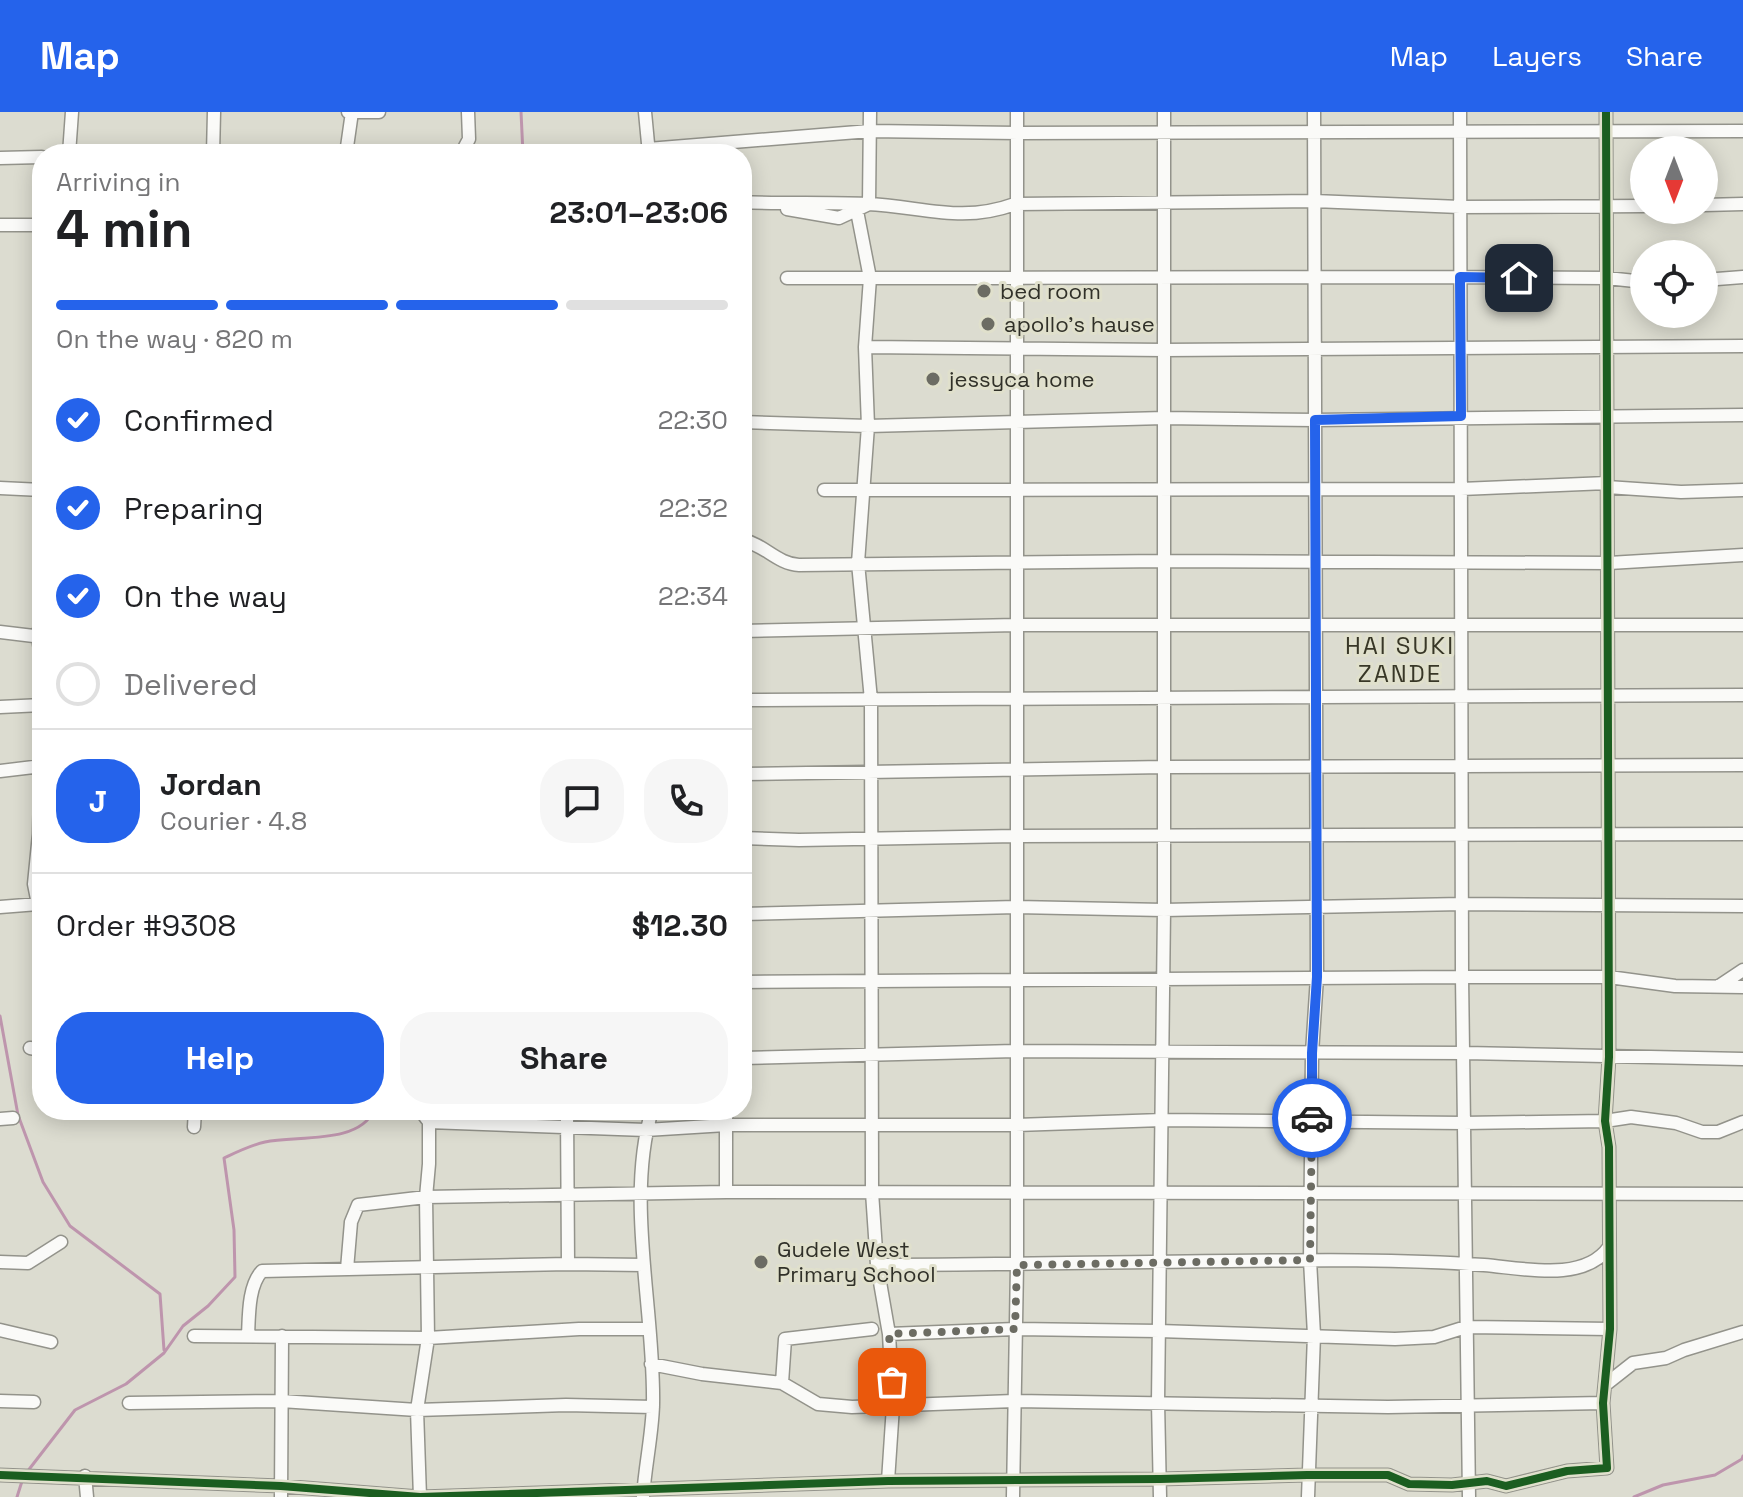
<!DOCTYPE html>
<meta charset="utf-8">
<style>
:root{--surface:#fff;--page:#f6f6f6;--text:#202124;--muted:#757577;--line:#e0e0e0;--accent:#2563eb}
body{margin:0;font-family:"Space Grotesk",sans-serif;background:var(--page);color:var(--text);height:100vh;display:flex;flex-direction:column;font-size:30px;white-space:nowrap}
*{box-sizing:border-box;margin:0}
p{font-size:26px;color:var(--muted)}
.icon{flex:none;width:44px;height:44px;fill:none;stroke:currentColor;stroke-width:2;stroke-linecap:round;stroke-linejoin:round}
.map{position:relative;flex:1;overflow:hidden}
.drawer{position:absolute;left:32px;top:32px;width:720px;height:976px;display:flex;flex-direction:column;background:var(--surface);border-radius:32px;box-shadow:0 4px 20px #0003}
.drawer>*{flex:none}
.needle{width:52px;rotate:180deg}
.buttons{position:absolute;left:1630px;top:24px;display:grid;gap:16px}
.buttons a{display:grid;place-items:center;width:88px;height:88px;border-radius:50%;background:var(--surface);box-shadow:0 4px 20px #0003;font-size:40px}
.pin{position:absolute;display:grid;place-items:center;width:68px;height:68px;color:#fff;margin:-34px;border-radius:16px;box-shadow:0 4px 12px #0006}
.courier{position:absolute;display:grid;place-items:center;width:80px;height:80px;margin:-40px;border:6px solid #2563eb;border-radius:50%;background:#fff;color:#222;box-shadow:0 2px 10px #0007}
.overview em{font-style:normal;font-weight:600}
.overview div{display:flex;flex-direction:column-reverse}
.overview{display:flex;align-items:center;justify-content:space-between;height:136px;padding:0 24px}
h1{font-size:52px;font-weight:600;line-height:60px}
.bar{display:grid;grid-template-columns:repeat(4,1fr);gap:12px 8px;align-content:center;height:96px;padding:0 24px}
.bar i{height:10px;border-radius:6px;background:var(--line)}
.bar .active{background:var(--accent)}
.bar p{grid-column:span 4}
.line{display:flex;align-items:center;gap:20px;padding:0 24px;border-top:2px solid var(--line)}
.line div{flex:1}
.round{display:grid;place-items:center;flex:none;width:84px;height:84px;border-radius:32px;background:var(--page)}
ol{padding:0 24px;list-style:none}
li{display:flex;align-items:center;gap:24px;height:88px}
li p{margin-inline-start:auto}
li .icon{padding:8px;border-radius:50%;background:var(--accent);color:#fff;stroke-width:4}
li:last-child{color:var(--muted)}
li i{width:44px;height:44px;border:4px solid var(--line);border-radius:50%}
.cta{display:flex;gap:16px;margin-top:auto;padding:16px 24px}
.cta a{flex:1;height:92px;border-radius:32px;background:var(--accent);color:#fff;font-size:32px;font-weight:600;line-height:92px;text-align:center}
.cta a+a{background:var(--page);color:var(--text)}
header{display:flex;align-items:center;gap:48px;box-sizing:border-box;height:112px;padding:0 40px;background:var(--accent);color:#fff}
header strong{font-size:38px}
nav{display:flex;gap:44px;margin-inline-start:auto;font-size:28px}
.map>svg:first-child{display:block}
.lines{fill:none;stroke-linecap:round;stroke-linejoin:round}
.stream{stroke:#be95ad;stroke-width:3}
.minor-casing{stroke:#93938b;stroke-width:15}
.minor{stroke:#fafaf8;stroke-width:12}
.cycleway-casing{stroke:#e0e0cc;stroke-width:13}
.cycleway{stroke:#1b5e20;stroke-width:8}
.done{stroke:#6c6c63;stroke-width:8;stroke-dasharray:0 14.4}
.route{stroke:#2563eb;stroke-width:10}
.poi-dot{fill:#6c6c63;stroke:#e0e0cc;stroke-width:3}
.labels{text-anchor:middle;stroke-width:6;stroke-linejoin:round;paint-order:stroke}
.poi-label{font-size:22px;fill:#303028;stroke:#e0e0cc;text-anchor:start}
.neighbourhood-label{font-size:24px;letter-spacing:2px;fill:#383727;stroke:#e0e0cc}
</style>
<header>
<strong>Map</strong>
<nav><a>Map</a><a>Layers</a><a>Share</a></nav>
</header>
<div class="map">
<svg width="1743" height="1385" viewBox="0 0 1743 1385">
<rect width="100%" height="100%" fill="#dcdcd0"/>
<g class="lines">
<path class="stream" d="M521 0 523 42
M0 904 18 1003 43 1070 70 1114 160 1182 164 1238
M27 1360 75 1298 126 1272 164 1241 183 1214 208 1194 235 1165 234 1118 224 1046C237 1040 251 1033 265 1030 296 1023 359 1033 374 998
M17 1385 23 1366
M1634 1385 1663 1373 1715 1363 1742 1347 1743 1344"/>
<defs>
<path id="minor" d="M348 0H379
M645 0 649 42
M1460 0 1462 865 1469 1385
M648 37 870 19 1017 21 1743 19
M69 42 72 0
M170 42 213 41
M213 42 214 0
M346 42 352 0
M461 42 469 27 468 0
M0 46 42 45
M742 90C784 92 825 90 867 92 921 94 960 112 1015 92L1314 89 1460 95 1644 94
M1704 93 1743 92
M787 97 839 106 869 92 870 0
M857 99 870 166 865 235
M0 113H42
M787 166 1460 165 1607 166 1644 170
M1704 168 1743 165
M742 310 868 314 1164 306 1315 308 1743 303
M1607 375 1681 380 1743 378
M0 376 42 378
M824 378 1461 377 1607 371
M742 428C764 432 777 452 799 453L1164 449 1609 451 1743 443
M42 499 38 525 42 551
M742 519 1016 513H1743
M0 520 42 525
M742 588 1743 583
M0 595 42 593
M42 605 39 722 34 772 38 792 42 797
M0 659 42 654
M742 662 1164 655 1743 653
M742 726 799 728 1016 724 1743 722
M0 795 38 792
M742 802 1016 795 1164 798 1462 792 1743 794
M742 870 1462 865H1609L1675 874 1743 875
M1719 874 1743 858
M30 936 42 938
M742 946 1015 939 1465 941 1743 947
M420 998 429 1010V1052L426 1085 428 1226 417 1298 420 1385
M567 998 568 1152
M726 998V1080
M0 1007 13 1006
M429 1010 646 1018 726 1013H1016L1162 1008 1463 1011 1605 1009 1631 1005 1676 1011 1702 1020H1718L1743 1010
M194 1015 195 998
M0 1150 28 1151 61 1130
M877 1153C994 1153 1111 1150 1229 1149 1314 1148 1399 1147 1484 1153 1522 1156 1584 1171 1609 1135
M347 1157 351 1110 358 1093 426 1085 726 1080 1743 1082
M0 1218 51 1230
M889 1222 1015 1217 1159 1219 1395 1227 1434 1225 1466 1215 1610 1217
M194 1224 428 1226 579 1217H648
M248 1224C249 1204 248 1174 262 1159L568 1152 644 1153
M651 1252 702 1262 782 1271 818 1292 852 1295 1014 1289 1388 1295 1603 1291
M782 1271 785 1227 872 1217
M1605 1273 1633 1251 1666 1246 1684 1238 1743 1220
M0 1289 34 1290
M129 1291 281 1289 417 1298 566 1293 653 1295
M0 1363 281 1374 420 1385 888 1369 1160 1367 1307 1363H1388L1409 1372 1452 1373 1487 1369 1506 1374 1567 1359 1607 1356 1603 1291 1610 1217 1609 1035 1605 1009 1609 945 1606 0
M85 1364 87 1385
M888 1369 893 1294 889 1222 877 1153 872 1080 871 588 858 451 868 314 865 235 1164 238 1743 234
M281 1385 282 1224
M643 1385C645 1354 652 1324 653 1293 655 1199 625 1089 652 998
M1013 1385 1017 1153V0
M1160 1385 1158 1290 1164 798V0
M1308 1385 1314 1223 1310 1148 1312 941 1317 865 1314 0"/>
</defs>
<use href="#minor" class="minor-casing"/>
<use href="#minor" class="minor"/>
<defs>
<path id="cycleway" d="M0 1363 281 1374 420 1385 888 1369 1160 1367 1307 1363H1388L1409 1372 1452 1373 1487 1369 1506 1374 1567 1359 1607 1356 1603 1291 1610 1217 1609 1035 1605 1009 1609 945 1606 0"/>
</defs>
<use href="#cycleway" class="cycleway-casing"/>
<use href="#cycleway" class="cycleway"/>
</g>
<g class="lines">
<path class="done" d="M892 1270 889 1222 1015 1217 1017 1153 1310 1148 1312 1006"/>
<path class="route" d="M1312 1006V941L1317 865 1315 308 1461 304 1460 165 1519 166"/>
</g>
<g class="poi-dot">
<circle cx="984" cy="179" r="8"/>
<circle cx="988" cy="212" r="8"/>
<circle cx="933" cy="267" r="8"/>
<circle cx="761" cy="1150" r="8"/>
</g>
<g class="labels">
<g class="poi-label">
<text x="1000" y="187">bed room</text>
<text x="1004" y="220">apollo's hause</text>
<text x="949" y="275">jessyca home</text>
<text x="777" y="1145">Gudele West<tspan x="777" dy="25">Primary School</tspan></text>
</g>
<g class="neighbourhood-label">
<text x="1400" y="542">HAI SUKI<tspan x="1400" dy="28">ZANDE</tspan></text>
</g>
</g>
</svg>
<div class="buttons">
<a><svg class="needle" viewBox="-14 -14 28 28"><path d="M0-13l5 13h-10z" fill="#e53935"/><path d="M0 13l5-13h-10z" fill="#757577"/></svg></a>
<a><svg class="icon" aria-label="locate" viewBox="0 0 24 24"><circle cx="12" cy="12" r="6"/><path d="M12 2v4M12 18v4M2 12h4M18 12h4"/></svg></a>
</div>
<div class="pin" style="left:892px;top:1270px;background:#ea580c"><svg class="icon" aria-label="bag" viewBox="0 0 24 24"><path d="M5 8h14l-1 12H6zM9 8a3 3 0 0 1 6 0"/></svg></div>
<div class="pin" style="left:1519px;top:166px;background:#1f2937"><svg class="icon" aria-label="home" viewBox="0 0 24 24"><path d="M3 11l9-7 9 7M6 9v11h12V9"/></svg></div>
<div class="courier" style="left:1312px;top:1006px"><svg class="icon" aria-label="car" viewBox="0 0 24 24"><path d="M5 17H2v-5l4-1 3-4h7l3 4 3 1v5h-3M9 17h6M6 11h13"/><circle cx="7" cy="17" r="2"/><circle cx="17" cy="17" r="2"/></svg></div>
<section class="drawer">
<div class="overview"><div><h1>4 min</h1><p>Arriving in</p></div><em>23:01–23:06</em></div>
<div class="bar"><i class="active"></i><i class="active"></i><i class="active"></i><i></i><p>On the way · 820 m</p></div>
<ol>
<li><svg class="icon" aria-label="check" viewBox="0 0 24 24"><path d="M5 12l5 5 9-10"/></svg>Confirmed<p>22:30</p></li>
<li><svg class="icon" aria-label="check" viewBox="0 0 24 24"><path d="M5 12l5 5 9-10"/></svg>Preparing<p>22:32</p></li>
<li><svg class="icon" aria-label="check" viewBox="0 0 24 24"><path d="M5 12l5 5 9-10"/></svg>On the way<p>22:34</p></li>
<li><i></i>Delivered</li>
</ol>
<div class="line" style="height:144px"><b class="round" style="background:var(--accent);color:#fff">J</b><div><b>Jordan</b><p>Courier · 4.8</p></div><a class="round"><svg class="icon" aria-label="chat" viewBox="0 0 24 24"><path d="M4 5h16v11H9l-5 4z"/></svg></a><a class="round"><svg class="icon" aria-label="phone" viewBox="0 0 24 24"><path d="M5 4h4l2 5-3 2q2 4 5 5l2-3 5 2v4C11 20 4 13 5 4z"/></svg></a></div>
<div class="line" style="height:104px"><div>Order #9308</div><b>$12.30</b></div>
<div class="cta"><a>Help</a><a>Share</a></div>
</section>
</div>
